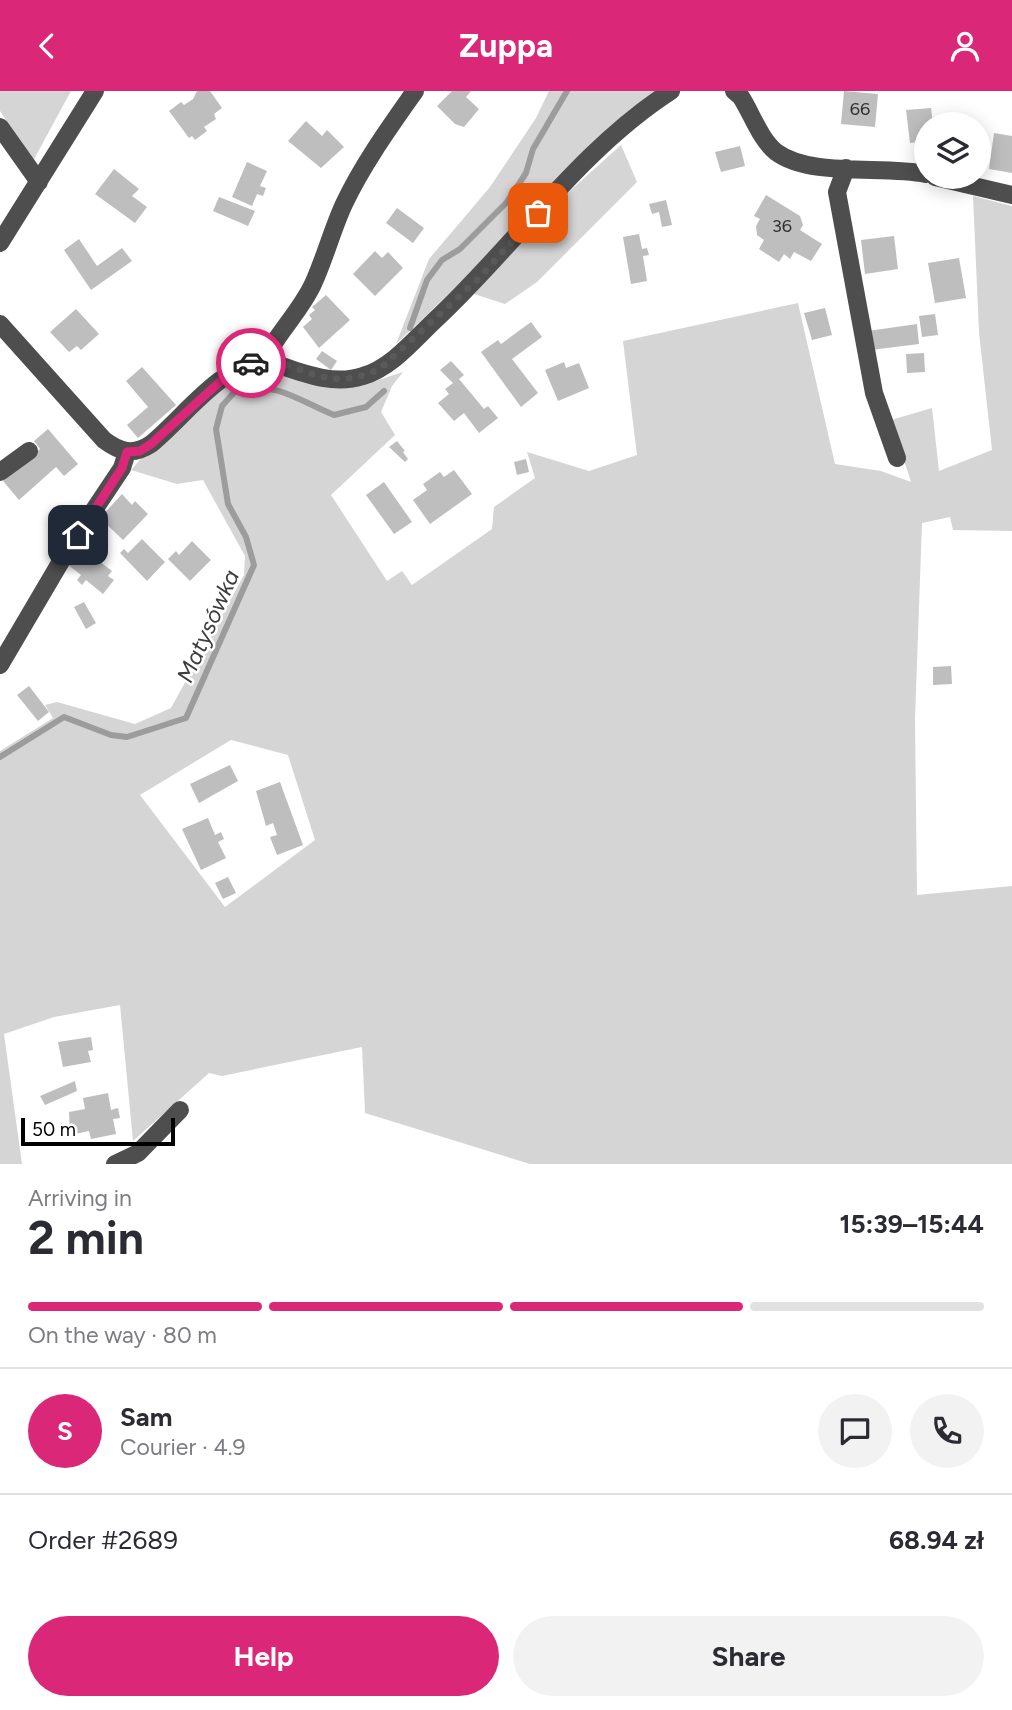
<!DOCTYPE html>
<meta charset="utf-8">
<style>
:root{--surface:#fff;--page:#f2f2f3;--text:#2b2b33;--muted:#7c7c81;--line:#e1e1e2;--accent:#db2777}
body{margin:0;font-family:Figtree,sans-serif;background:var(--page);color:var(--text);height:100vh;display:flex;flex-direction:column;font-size:26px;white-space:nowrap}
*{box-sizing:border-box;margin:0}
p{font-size:23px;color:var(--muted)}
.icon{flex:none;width:38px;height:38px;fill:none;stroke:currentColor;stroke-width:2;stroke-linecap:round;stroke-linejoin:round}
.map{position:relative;height:1073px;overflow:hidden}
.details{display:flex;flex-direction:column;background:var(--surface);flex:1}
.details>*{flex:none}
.fabs{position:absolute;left:914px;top:21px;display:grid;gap:14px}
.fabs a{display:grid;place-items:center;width:77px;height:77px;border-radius:50%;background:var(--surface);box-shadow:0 4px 18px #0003;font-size:35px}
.scale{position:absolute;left:21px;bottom:18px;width:154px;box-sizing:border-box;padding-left:7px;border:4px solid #000;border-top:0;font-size:19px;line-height:24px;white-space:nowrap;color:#000;-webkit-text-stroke:5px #fff;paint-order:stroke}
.pin{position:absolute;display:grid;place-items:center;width:60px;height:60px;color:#fff;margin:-30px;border-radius:14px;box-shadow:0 4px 10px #0006}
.courier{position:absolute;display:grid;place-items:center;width:70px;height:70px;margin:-35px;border:5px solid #db2777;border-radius:50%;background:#fff;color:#222;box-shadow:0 2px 9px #0007}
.head em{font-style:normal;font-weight:700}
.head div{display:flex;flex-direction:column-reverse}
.head{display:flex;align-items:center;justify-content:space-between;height:119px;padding:0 28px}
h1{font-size:46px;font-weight:700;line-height:52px}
.bar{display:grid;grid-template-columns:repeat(4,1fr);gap:10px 7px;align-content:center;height:84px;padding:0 28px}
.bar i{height:9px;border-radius:5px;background:var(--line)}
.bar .selected{background:var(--accent)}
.bar p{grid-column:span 4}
.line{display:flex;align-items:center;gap:18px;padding:0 28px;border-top:2px solid var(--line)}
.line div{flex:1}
.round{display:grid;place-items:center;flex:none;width:74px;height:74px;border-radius:37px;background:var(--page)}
.action{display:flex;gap:14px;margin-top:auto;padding:14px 28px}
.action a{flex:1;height:80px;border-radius:42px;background:var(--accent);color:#fff;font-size:28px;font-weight:700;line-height:80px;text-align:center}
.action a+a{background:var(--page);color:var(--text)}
header{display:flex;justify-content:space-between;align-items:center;height:91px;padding:0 28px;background:var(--accent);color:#fff;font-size:32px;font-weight:700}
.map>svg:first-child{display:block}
.green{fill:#d5d5d5;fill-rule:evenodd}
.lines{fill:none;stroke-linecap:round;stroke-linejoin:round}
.stream{stroke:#9c9c9c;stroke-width:6}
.building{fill:#bebebe}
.minor{stroke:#4e4e4e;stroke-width:18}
.done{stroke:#595959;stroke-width:7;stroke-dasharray:0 12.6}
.route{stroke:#db2777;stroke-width:9}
.labels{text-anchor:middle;stroke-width:5;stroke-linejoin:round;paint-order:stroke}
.number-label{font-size:18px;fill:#303030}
.water-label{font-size:23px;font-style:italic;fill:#3d3d3d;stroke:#fff}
</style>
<header><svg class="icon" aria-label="back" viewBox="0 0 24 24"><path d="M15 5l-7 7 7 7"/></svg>Zuppa<svg class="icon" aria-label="person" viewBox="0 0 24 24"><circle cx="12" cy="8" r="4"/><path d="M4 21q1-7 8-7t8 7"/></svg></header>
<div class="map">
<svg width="1012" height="1073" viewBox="0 0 1012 1073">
<rect width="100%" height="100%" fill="#fff"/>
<path class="green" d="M0 0H71L33 70 0 20Z
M549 0H662L396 253 429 168 490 96 536 27Z
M621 54 637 91 537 191 505 213 474 203 563 106Z
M973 105 1012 115V440L953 439 950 426 922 432 915 628 917 804 1012 795V1073H530L365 1022 362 956 222 985 209 982 133 1050 120 914 54 926 4 943 22 1073H0V660L53 627 45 614 57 611 135 633 171 617 244 484 245 465 203 389 177 393 131 379 143 365 229 290 254 279 375 290 403 281 392 295 381 321 395 344 331 404 387 490 402 480 412 494 492 438 494 416 535 387 527 361 589 380 637 364 623 250 798 212 835 373 881 380 911 391 891 329 932 317 939 380 992 359 979 241ZM231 649 288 664 315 749 225 816 140 704Z"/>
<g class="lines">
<path class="stream" d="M410 237 427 189 442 169 460 158 507 111 526 82 533 58 567 0
M0 666 64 626 111 644 127 646 186 627 254 474 246 446 228 413 216 338 222 315 238 297C279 292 298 309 334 324L366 316 384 300"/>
</g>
<path class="building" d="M197 0H210L222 17 214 23 216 28 204 36 207 40 195 49 192 45 189 47 169 20 181 11 184 14 193 8Z
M452 0H471L466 6 479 18 464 36 455 33 437 15Z
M844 0 878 3 875 36 841 33Z
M931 17 933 33H926V50L910 52 906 19Z
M306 30 322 45 327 39 344 56 321 77 288 50Z
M994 42 1012 45V82L989 78Z
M740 55 745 75 721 81 715 61Z
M247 71 267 80 260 95 266 97 263 105 257 103 252 115 232 106Z
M114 78 139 98 132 105 147 116 135 132 95 103Z
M766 104 800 125 803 134 800 139 822 153 811 170 794 161 790 168 784 163 779 171 759 158 764 149 757 144 756 135 760 128 754 125Z
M219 106 255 120 248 135 213 120Z
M666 109 672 134 662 136 659 121 652 123 649 113Z
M397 117 424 137 413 152 386 132Z
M639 143 642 158 647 157 649 164 643 165 647 190 631 193 623 146Z
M894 145 898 178 865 183 861 149Z
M79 148 97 175 122 157 132 170 91 199 64 159Z
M375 160 382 167 388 161 403 177 375 205 353 183Z
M959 167 966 207 935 212 928 172Z
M326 204 350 229 319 257 303 236 312 228 309 224 315 219 312 216Z
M825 217 832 244 812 249 804 222Z
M76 218 99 243 81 259 77 255 69 261 50 241Z
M935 223 938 244 922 246 919 225Z
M531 231 542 246 512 268 538 302 521 316 481 261 498 249 501 253Z
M917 233 919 253 871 259 868 240Z
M322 260 337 270 331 279 316 268Z
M924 262 925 281 907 282 906 263Z
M451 270 464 284 459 288 484 318 488 315 498 327 479 342 464 322 454 330 438 312 449 303 445 298 453 292 440 279Z
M564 271 566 277 579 272 589 297 558 310 545 279Z
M142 276 176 314 138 347 127 334 148 316 126 290Z
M48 338 78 373 64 385 56 376 19 409 3 390 40 358 34 350Z
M397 350 405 360 403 361 408 368 405 371 389 356Z
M526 368 529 381 517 384 514 371Z
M454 379 472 403 430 433 413 409 427 399 423 393 440 381 444 386Z
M384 391 412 431 394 443 366 404Z
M122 403 132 414 135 410 148 423 123 449 100 427Z
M88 443 102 454 96 461 82 449Z
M142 448 165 471 147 490 120 462 124 458 128 462Z
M192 450 211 469 190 490 168 468 176 460 179 464Z
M77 461 91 472 95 467 112 480 108 485 114 489 103 503 86 489 82 494 77 489 81 484 67 473Z
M84 511 96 532 86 538 74 516Z
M951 575 952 593 933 594V576Z
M29 595 49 621 38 630 17 604Z
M230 674 238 690 199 712 190 693Z
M280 691 303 754 277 764 270 746 277 744 273 732 266 735 256 700Z
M208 727 215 744 221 741 224 748 218 751 226 767 201 779 182 738Z
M228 786 236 802 223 808 215 792Z
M91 946 93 959 88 960 91 971 63 976 58 951Z
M75 990 77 1000 45 1014 40 1005Z
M108 1002 111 1019 118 1017 120 1027 113 1028 116 1043 91 1048 89 1040 70 1044 69 1021 85 1018 83 1007Z"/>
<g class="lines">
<path class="minor" d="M734 0 741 6C752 23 760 48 776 61 811 87 884 74 926 83
M0 36 39 91
M846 77 837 101 874 302 897 367
M935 86 1012 104
M0 152 95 0
M0 233 104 349C120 361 133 365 151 353 185 325 219 276 264 269 296 279 330 296 363 285 391 277 413 250 434 230 514 156 578 60 671 0
M264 269C277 242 300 221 313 193 325 167 332 139 344 113 363 73 389 37 415 0
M0 381 29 360
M0 574 70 455 122 377 127 361
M115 1073 138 1062 180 1019"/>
</g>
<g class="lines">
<path class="done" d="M251 272C297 261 318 308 381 277L478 188 538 122"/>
<path class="route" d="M78 444 122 377 127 361 140 360 151 353 223 288 251 272"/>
</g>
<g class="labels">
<g class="number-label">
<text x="860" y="24">66</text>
<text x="782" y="141">36</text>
</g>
<g class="water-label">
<text transform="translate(208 535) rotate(-66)" y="8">Matysówka</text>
</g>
</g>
</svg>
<div class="fabs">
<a><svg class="icon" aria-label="layers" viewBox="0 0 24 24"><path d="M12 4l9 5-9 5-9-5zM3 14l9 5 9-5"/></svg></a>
</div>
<div class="scale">50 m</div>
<div class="pin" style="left:538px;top:122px;background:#ea580c"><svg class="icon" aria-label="bag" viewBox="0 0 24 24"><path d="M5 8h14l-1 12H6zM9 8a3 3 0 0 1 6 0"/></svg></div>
<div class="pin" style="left:78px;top:444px;background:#1f2937"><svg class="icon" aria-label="home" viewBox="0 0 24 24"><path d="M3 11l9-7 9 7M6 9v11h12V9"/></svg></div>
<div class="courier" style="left:251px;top:272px"><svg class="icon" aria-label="car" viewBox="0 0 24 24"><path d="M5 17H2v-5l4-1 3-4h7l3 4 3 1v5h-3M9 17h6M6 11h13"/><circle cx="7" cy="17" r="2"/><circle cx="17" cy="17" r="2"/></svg></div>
</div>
<section class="details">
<div class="head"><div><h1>2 min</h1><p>Arriving in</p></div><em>15:39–15:44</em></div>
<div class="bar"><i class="selected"></i><i class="selected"></i><i class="selected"></i><i></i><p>On the way · 80 m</p></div>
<div class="line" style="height:126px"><b class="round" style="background:var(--accent);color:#fff">S</b><div><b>Sam</b><p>Courier · 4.9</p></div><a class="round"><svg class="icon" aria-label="chat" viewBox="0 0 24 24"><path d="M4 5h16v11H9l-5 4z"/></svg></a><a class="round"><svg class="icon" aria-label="phone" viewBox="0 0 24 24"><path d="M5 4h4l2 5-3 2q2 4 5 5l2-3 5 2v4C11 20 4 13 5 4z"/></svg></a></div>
<div class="line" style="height:91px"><div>Order #2689</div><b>68.94 zł</b></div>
<div class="action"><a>Help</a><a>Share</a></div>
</section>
